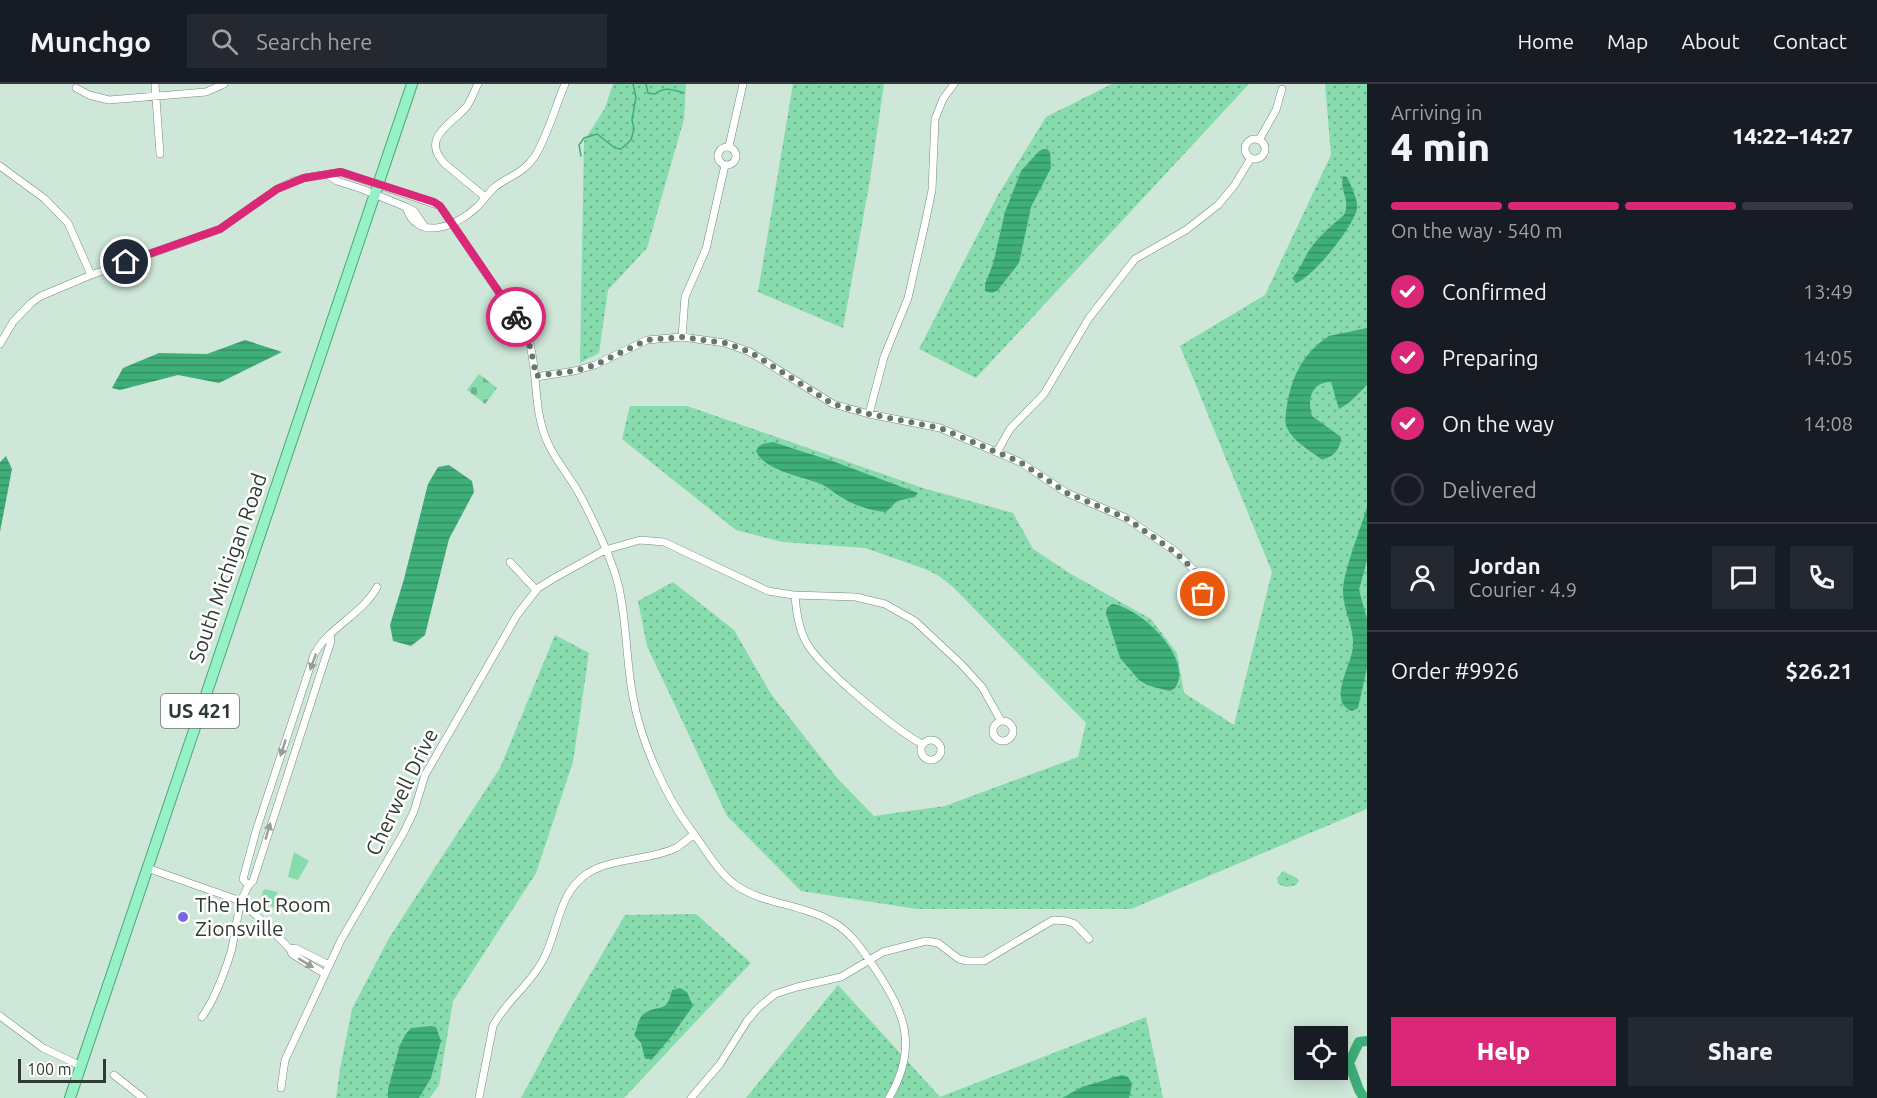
<!DOCTYPE html>
<meta charset="utf-8">
<style>
:root{--surface:#171b24;--page:#242831;--text:#f1f3f6;--muted:#9ea1a6;--line:#363941;--accent:#db2777}
body{margin:0;font-family:Ubuntu,sans-serif;background:var(--page);color:var(--text);height:100vh;display:flex;flex-direction:column;font-size:22px;white-space:nowrap}
*{box-sizing:border-box;margin:0}
p{font-size:20px;color:var(--muted)}
.icon{flex:none;width:33px;height:33px;fill:none;stroke:currentColor;stroke-width:2;stroke-linecap:round;stroke-linejoin:round}
.map{position:relative;flex:1;overflow:hidden}
.panel{display:flex;flex-direction:column;background:var(--surface);width:510px}
.panel>*{flex:none}
.tools{position:absolute;left:1294px;top:942px;display:grid;gap:12px}
.tools a{display:grid;place-items:center;width:54px;height:54px;border-radius:0px;background:var(--surface);box-shadow:0 3px 15px #0003;font-size:30px}
.scale{position:absolute;left:18px;bottom:15px;width:88px;box-sizing:border-box;padding-left:6px;border:3px solid #303a34;border-top:0;font-size:16px;line-height:21px;white-space:nowrap;color:#303a34;-webkit-text-stroke:4px #fff;paint-order:stroke}
.pin{position:absolute;display:grid;place-items:center;width:51px;height:51px;color:#fff;margin:-26px;border:3px solid #fff;border-radius:50%;box-shadow:0 2px 6px #0007}
.courier{position:absolute;display:grid;place-items:center;width:60px;height:60px;margin:-30px;border:4px solid #db2777;border-radius:50%;background:#fff;color:#222;box-shadow:0 2px 8px #0007}
.headline em{font-style:normal;font-weight:800}
.headline div{display:flex;flex-direction:column-reverse}
.headline{display:flex;align-items:center;justify-content:space-between;height:102px;padding:0 24px}
h1{font-size:39px;font-weight:800;line-height:45px}
.bar{display:grid;grid-template-columns:repeat(4,1fr);gap:9px 6px;align-content:center;height:72px;padding:0 24px}
.bar i{height:8px;border-radius:4px;background:var(--line)}
.bar .active{background:var(--accent)}
.bar p{grid-column:span 4}
.line{display:flex;align-items:center;gap:15px;padding:0 24px;border-top:2px solid var(--line)}
.line div{flex:1}
.round{display:grid;place-items:center;flex:none;width:63px;height:63px;border-radius:0px;background:var(--page)}
ol{padding:0 24px;list-style:none}
li{display:flex;align-items:center;gap:18px;height:66px}
li p{margin-inline-start:auto}
li .icon{padding:6px;border-radius:50%;background:var(--accent);color:#fff;stroke-width:4}
li:last-child{color:var(--muted)}
li i{width:33px;height:33px;border:3px solid var(--line);border-radius:50%}
.action{display:flex;gap:12px;margin-top:auto;padding:12px 24px}
.action a{flex:1;height:69px;border-radius:0px;background:var(--accent);color:#fff;font-size:24px;font-weight:800;line-height:69px;text-align:center}
.action a+a{background:var(--page);color:var(--text)}
header{display:flex;align-items:center;gap:36px;box-sizing:border-box;height:84px;padding:0 30px;background:var(--surface);border-bottom:2px solid var(--line)}
header strong{font-size:28px}
nav{display:flex;gap:33px;margin-inline-start:auto;font-size:21px}
.search{width:420px;height:54px;background:var(--page);display:flex;align-items:center;gap:15px;box-sizing:border-box;padding:0 21px;border-radius:0px;color:var(--muted);font-size:22px}
main{display:flex;flex:1;min-height:0}
.map>svg:first-child{display:block}
.grass{fill:url(#grass-dots)}
.cemetery{fill:url(#cemetery-stones)}
.park{fill:#87dbad}
.water{fill:url(#water-rules)}
.lines{fill:none;stroke-linecap:round;stroke-linejoin:round}
.stream{stroke:#3faf7a;stroke-width:1.5}
.river{stroke:#3faf7a;stroke-width:10}
.street-casing{stroke:#748b7e;stroke-width:8}
.primary-casing{stroke:#45aa7b;stroke-width:12}
.street{stroke:#fff;stroke-width:7}
.primary{stroke:#96f1c7;stroke-width:10}
.oneway{fill:#989c9a}
.done{stroke:#67776d;stroke-width:6;stroke-dasharray:0 10.8}
.route{stroke:#db2777;stroke-width:8}
.poi-dot{fill:#7867e2;stroke:#fff;stroke-width:2}
.labels{text-anchor:middle;stroke-width:5;stroke-linejoin:round;paint-order:stroke}
.shield{fill:#fff;stroke:#6e7571;stroke-width:1.5}
.shield-label{font-size:20px;font-weight:bold;fill:#303a34}
.street-label{font-size:21px;fill:#303a34;stroke:#fff}
.poi-label{font-size:21px;fill:#303a34;stroke:#fff;text-anchor:start}
</style>
<header>
<strong>Munchgo</strong>
<div class="search"><svg class="icon" aria-label="search" viewBox="0 0 24 24"><circle cx="10" cy="10" r="6"/><path d="M15 15l6 6"/></svg>Search here</div>
<nav><a>Home</a><a>Map</a><a>About</a><a>Contact</a></nav>
</header>
<main>
<div class="map">
<svg width="1367" height="1014" viewBox="0 0 1367 1014">
<defs>
<pattern id="grass-dots" width="8" height="8" patternUnits="userSpaceOnUse" patternTransform="scale(1.5)"><rect width="8" height="8" fill="#87dbad"/><path d="M2 2h.1M6 6h.1" fill="none" stroke="#6fb38e" stroke-width="1.8" stroke-linecap="round"/></pattern>
<pattern id="cemetery-stones" width="16" height="16" patternUnits="userSpaceOnUse" patternTransform="scale(1.5)"><rect width="16" height="16" fill="#87dbad"/><path d="M2 7V4a2 2 0 0 1 4 0v3zM10 15v-3a2 2 0 0 1 4 0v3z" fill="#6fb38e"/></pattern>
<pattern id="water-rules" width="6" height="5" patternUnits="userSpaceOnUse" patternTransform="scale(1.5)"><rect width="6" height="5" fill="#3faf7a"/><path d="M0 2.5h6" fill="none" stroke="#358f65"/></pattern>
</defs>
<rect width="100%" height="100%" fill="#cee7d8"/>
<path class="grass" d="M613 0H686L684 35 647 164 608 206 599 269 580 279 584 57 605 24Z
M793 0H884L870 96 843 244 758 208Z
M1112 0H1249L976 294 919 265 998 111 1046 33Z
M1325 0H1367V725L1131 825H917L801 807 727 732 647 562 638 517 673 498 734 546 771 610 837 694 874 732 945 722 1078 673 1086 639 954 504 939 492 925 485 865 464 783 458 736 446 622 355 630 322H687L923 404 1013 429 1033 465 1071 490 1151 535 1177 569 1184 609 1234 641 1272 488 1180 262 1265 211 1331 71Z
M555 551 589 569 573 678 536 789 453 917 439 1001 430 1014H336L340 985 352 925 389 854 500 684Z
M1283 787 1297 794 1299 797 1296 801 1286 803 1278 800 1277 794Z
M696 830 751 879 624 1014H521L560 942 625 831Z
M838 901 940 1013 1146 933 1163 1014H746Z"/>
<path class="cemetery" d="M479 290 497 304 485 320 467 306Z"/>
<path class="park" d="M294 768 309 777 298 796 288 793Z
M264 805 278 808 275 814 281 817 276 826 261 813Z"/>
<path class="water" d="M1043 65H1047L1050 68 1051 84 1031 123 1019 179 998 206 992 209 985 207V200L993 180 1005 128 1021 87 1039 67Z
M1343 92 1347 93C1351 102 1358 115 1357 124 1354 143 1312 194 1296 199L1292 194C1299 188 1304 174 1310 165 1319 152 1332 141 1344 131 1351 116 1339 106 1343 92Z
M1367 244V301L1350 318 1339 325 1331 298C1311 298 1307 316 1312 332L1341 353C1341 364 1333 375 1321 375 1309 366 1293 357 1287 344 1284 338 1286 328 1287 321 1292 292 1303 269 1329 252Z
M245 256 282 268 219 299 178 291 120 306 112 304 123 284 159 269 207 270Z
M773 358 835 378 918 409 915 413 897 417 886 428C872 427 853 421 841 413 834 409 828 403 821 400 804 393 761 386 756 366L762 360Z
M6 372 12 385 0 448V378Z
M449 381 472 397 474 408 449 455 425 551 411 562 393 557 390 541 404 495 428 400 438 383Z
M1367 423V476L1359 506 1367 535V584L1358 624 1352 627C1326 618 1353 579 1353 561 1354 543 1343 526 1343 507 1343 488 1361 444 1367 423Z
M1112 520C1140 523 1195 575 1175 604L1170 607 1165 606 1147 601 1139 596 1120 574 1106 529 1107 524Z
M680 904 687 908 693 922 671 953 652 975H645L641 959 634 951C638 945 637 934 645 929 659 920 667 930 672 906Z
M431 942 436 943 441 957 431 994 419 1014H388V1005L400 961 405 951 411 944Z
M1122 991 1128 993 1132 1000 1129 1014H1062L1082 1003Z"/>
<g class="lines">
<path class="stream" d="M646 0 648 9 655 10C665 2 673 6 684 9
M581 72 579 61 584 54 597 50 615 64 621 65 631 56 634 45 632 36 636 13 633 0"/>
<path class="river" d="M1364 1014 1359 1006 1349 979 1359 958 1367 957"/>
<defs>
<path id="street" d="M155 0 160 70
M478 0C474 7 472 15 467 22 453 40 419 53 445 80L485 113
M76 4 89 11 109 16 206 8 224 0
M1245 65a10 10 0 1 1 20 0a10 10 0 1 1-20 0Z
M1259 56 1276 26 1282 5
M729 62 743 0
M718 72a9 9 0 1 1 18 0a9 9 0 1 1-18 0Z
M0 82 45 115 68 139 91 191
M328 91 337 97 362 105 406 123C417 159 457 142 477 123 483 117 488 109 495 103 510 91 523 90 535 72 548 51 555 23 565 0
M406 123 414 127 425 143
M682 253 685 213 706 165 725 81
M0 260 13 238 31 219 41 212 91 191 220 145 277 105 291 98 304 94 341 88 440 122 527 250C539 285 532 323 547 357 554 374 566 388 576 404 590 429 613 476 619 504 627 540 626 577 633 613 640 655 665 712 691 746 705 764 718 789 737 802 764 820 799 820 827 835 849 845 861 864 874 883 905 929 919 962 889 1014
M536 293 574 287 595 281 647 256 682 253 725 259 750 268 833 320 869 330 940 344 1020 378 1067 409 1126 434 1175 467 1195 487 1206 508
M869 330 884 273 908 214 926 135 932 106 935 35 943 15 954 0
M997 368 1010 345 1044 310 1089 234 1135 175 1186 146 1218 121 1234 102 1251 74
M510 478 536 506
M1199 518a10 10 0 1 1 20 0a10 10 0 1 1-20 0Z
M795 511C796 526 798 542 805 556 818 583 895 645 922 660
M993 647a10 10 0 1 1 20 0a10 10 0 1 1-20 0Z
M921 666a10 10 0 1 1 20 0a10 10 0 1 1-20 0Z
M147 784 235 815 255 830 290 865 292 870 325 890
M248 801 243 795 256 747 314 571C328 543 362 531 377 503
M290 865 295 864 329 881
M0 932 43 964 81 982
M202 933C215 915 224 890 231 868 236 849 238 809 253 797L331 557 330 551
M114 991 143 1014
M281 1004 285 976 341 856 404 748 414 727 425 691 517 531 538 504 556 493 605 466 640 456 664 458 768 507 793 511 856 513 885 520 915 537 961 580 982 603 1001 637
M479 1014 493 942C506 917 530 901 543 876 559 847 557 809 588 789 615 773 648 777 676 764 682 760 688 755 694 750
M691 1014 720 980 747 937 758 924 775 910 797 903 841 893 883 868 926 857 938 859 959 875 967 877H984L1053 836 1067 837 1075 840 1089 855"/>
<path id="primary" d="M70 1014 412 0"/>
</defs>
<use href="#street" class="street-casing"/>
<use href="#primary" class="primary-casing"/>
<use href="#street" class="street"/>
<use href="#primary" class="primary"/>
</g>
<defs><path id="oneway-solid" d="M-6-.8H1V-3.2L6.5 0L1 3.2V.8H-6Z" transform="scale(1.5)"/></defs>
<g class="oneway">
<use href="#oneway-solid" transform="translate(313 578) rotate(110)"/>
<use href="#oneway-solid" transform="translate(283 664) rotate(108)"/>
<use href="#oneway-solid" transform="translate(268 747) rotate(-73)"/>
<use href="#oneway-solid" transform="translate(306 879) rotate(31)"/>
</g>
<g class="lines">
<path class="done" d="M516 233C530 252 532 271 536 292L574 287 595 281 647 256 682 253 725 259 750 268 833 320 869 330 940 344 1020 378 1067 409 1126 434 1175 468 1195 487 1206 508H1212L1218 512 1219 521 1215 526 1205 527C1198 523 1198 516 1203 510"/>
<path class="route" d="M126 178 220 145 277 105 304 94 341 88 434 118 440 122 516 233"/>
</g>
<circle class="poi-dot" cx="183" cy="833" r="6"/>
<g class="labels">
<rect class="shield" x="161" y="610" width="78" height="34" rx="4.5"/>
<g class="shield-label">
<text x="200" y="634">US 421</text>
</g>
<g class="street-label">
<text transform="translate(228 484) rotate(-71)" y="7">South Michigan Road</text>
<text transform="translate(402 708) rotate(-64)" y="7">Cherwell Drive</text>
</g>
<g class="poi-label">
<text x="195" y="828">The Hot Room<tspan x="195" dy="24">Zionsville</tspan></text>
</g>
</g>
</svg>
<div class="tools">
<a><svg class="icon" aria-label="locate" viewBox="0 0 24 24"><circle cx="12" cy="12" r="6"/><path d="M12 2v4M12 18v4M2 12h4M18 12h4"/></svg></a>
</div>
<div class="scale">100 m</div>
<div class="pin" style="left:1203px;top:510px;background:#ea580c"><svg class="icon" aria-label="bag" viewBox="0 0 24 24"><path d="M5 8h14l-1 12H6zM9 8a3 3 0 0 1 6 0"/></svg></div>
<div class="pin" style="left:126px;top:178px;background:#1f2937"><svg class="icon" aria-label="home" viewBox="0 0 24 24"><path d="M3 11l9-7 9 7M6 9v11h12V9"/></svg></div>
<div class="courier" style="left:516px;top:233px"><svg class="icon" aria-label="bike" viewBox="0 0 24 24"><circle cx="6" cy="16" r="4"/><circle cx="18" cy="16" r="4"/><path d="M6 16l4-8h5l3 8M10 8l3 8H6M13 5h3"/></svg></div>
</div>
<section class="panel">
<div class="headline"><div><h1>4 min</h1><p>Arriving in</p></div><em>14:22–14:27</em></div>
<div class="bar"><i class="active"></i><i class="active"></i><i class="active"></i><i></i><p>On the way · 540 m</p></div>
<ol>
<li><svg class="icon" aria-label="check" viewBox="0 0 24 24"><path d="M5 12l5 5 9-10"/></svg>Confirmed<p>13:49</p></li>
<li><svg class="icon" aria-label="check" viewBox="0 0 24 24"><path d="M5 12l5 5 9-10"/></svg>Preparing<p>14:05</p></li>
<li><svg class="icon" aria-label="check" viewBox="0 0 24 24"><path d="M5 12l5 5 9-10"/></svg>On the way<p>14:08</p></li>
<li><i></i>Delivered</li>
</ol>
<div class="line" style="height:108px"><a class="round"><svg class="icon" aria-label="person" viewBox="0 0 24 24"><circle cx="12" cy="8" r="4"/><path d="M4 21q1-7 8-7t8 7"/></svg></a><div><b>Jordan</b><p>Courier · 4.9</p></div><a class="round"><svg class="icon" aria-label="chat" viewBox="0 0 24 24"><path d="M4 5h16v11H9l-5 4z"/></svg></a><a class="round"><svg class="icon" aria-label="phone" viewBox="0 0 24 24"><path d="M5 4h4l2 5-3 2q2 4 5 5l2-3 5 2v4C11 20 4 13 5 4z"/></svg></a></div>
<div class="line" style="height:78px"><div>Order #9926</div><b>$26.21</b></div>
<div class="action"><a>Help</a><a>Share</a></div>
</section>
</main>
